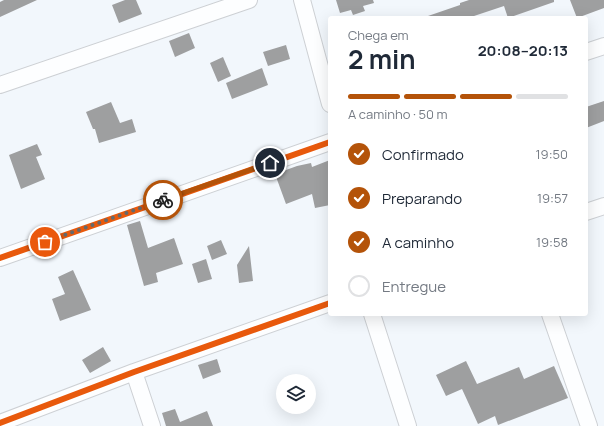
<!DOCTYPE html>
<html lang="pt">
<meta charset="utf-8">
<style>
:root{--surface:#fff;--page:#f6f6f7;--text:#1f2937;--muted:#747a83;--line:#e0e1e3;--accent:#b45309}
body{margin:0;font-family:Manrope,sans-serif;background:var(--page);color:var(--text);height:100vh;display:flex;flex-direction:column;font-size:15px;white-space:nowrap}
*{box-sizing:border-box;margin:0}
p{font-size:13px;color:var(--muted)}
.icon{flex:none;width:22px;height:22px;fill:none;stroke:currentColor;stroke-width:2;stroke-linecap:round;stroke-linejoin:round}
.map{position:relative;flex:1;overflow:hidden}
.sheet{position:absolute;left:328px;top:16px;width:260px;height:300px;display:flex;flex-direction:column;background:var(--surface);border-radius:4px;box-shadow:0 4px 16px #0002}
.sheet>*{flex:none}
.tools{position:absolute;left:276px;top:374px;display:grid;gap:8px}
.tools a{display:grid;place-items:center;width:40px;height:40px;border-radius:50%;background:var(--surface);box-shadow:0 4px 16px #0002;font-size:20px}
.pin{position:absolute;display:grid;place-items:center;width:34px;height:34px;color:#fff;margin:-17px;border:2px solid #fff;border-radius:50%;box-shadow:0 1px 4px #0007}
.courier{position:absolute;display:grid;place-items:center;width:40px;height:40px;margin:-20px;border:3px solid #b45309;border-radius:50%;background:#fff;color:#222;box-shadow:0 1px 5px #0007}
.head em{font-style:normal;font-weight:700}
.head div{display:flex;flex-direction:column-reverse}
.head{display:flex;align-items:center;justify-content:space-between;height:68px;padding:0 20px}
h1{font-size:26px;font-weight:700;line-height:30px}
.bar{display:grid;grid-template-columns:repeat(4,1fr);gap:6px 4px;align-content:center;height:48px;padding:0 20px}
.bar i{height:5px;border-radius:3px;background:var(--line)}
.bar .on{background:var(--accent)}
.bar p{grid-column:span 4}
ol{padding:0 20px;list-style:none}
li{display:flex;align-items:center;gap:12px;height:44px}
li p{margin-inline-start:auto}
li .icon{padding:4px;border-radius:50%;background:var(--accent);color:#fff;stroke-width:4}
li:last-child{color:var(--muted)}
li i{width:22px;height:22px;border:2px solid var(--line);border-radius:50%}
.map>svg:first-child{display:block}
.building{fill:#9e9fa0}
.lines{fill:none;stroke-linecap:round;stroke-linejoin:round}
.minor-casing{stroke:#cdd0d4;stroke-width:18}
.minor{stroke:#fdfeff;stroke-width:16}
.cycleway-casing{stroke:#fff;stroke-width:8}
.cycleway{stroke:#e8590c;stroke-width:6}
.done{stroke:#65696c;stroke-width:4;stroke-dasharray:0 7.2}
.route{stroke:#b45309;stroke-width:5}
</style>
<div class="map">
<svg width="604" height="426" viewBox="0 0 604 426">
<rect width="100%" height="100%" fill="#f2f7fc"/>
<path class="building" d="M4 0H37L0 17V2Z
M125 0H136L142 14 119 23 112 5Z
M336 0H373L374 3 363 6 365 11 353 15 351 10 340 13Z
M469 0H554V2L508 18 504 6 468 18H428V16L460 5V3Z
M570 0H604V8L577 18Z
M189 33 195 48 175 57 169 41Z
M286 45 290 59 268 66 263 52Z
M223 57 231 76 218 82 210 63Z
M262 68 268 85 232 99 226 83Z
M604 101V121L586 128V107Z
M111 102 120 123 132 119 136 132 99 143 95 129H93L86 112Z
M37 144 42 155 36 157 45 179 21 189 9 155Z
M330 160V205L315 208 312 194 286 204 275 174 297 166 311 163 312 167Z
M140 221 148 248 174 238 183 264 156 273 158 282 144 286 127 225Z
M221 240 227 254 212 260 207 246Z
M249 246 253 281 239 283 237 265Z
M206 259 212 279 198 283 192 264Z
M73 270 91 310 60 321 52 299 65 294 58 277Z
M103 347 111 361 90 373 82 360Z
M217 359 221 372 203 379 198 365Z
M466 361 477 384 519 367 524 379 554 366 568 398 498 425 495 416 478 424 462 389 446 396 436 375Z
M175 409 180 422 207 411 213 426H166L162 413Z"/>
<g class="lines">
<defs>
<path id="minor" d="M302 0 330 104
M586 52 604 46
M0 85 249 0
M586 212 604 206
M0 258 330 142
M372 314 408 426
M550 314 589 426
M134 372 152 426
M0 423 134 372 330 303"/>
</defs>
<use href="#minor" class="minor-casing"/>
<use href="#minor" class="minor"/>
<defs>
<path id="cycleway" d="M0 258 330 142
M0 423 134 372 330 303"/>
</defs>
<use href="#cycleway" class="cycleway-casing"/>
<use href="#cycleway" class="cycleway"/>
</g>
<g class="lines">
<path class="done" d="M45 242 163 200"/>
<path class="route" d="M163 200 270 163"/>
</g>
</svg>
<div class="tools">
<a><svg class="icon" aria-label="layers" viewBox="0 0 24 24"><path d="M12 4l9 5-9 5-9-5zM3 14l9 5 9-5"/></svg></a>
</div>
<div class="pin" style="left:45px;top:242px;background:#ea580c"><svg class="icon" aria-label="bag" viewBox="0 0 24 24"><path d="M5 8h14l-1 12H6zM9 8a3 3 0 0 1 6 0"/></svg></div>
<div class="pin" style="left:270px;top:163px;background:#1f2937"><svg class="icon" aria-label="home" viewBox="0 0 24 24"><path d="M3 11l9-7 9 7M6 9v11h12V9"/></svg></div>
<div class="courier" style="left:163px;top:200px"><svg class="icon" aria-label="bike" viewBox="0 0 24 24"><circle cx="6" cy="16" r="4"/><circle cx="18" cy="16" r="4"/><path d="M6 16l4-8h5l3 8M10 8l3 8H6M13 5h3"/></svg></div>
<section class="sheet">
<div class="head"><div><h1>2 min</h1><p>Chega em</p></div><em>20:08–20:13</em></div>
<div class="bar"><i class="on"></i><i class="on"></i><i class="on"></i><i></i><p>A caminho · 50 m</p></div>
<ol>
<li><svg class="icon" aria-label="check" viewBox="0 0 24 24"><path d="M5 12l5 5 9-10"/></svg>Confirmado<p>19:50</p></li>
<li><svg class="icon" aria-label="check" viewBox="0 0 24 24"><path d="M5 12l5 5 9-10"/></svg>Preparando<p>19:57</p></li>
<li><svg class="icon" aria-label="check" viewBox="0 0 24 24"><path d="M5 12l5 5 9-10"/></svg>A caminho<p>19:58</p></li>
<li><i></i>Entregue</li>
</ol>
</section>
</div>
